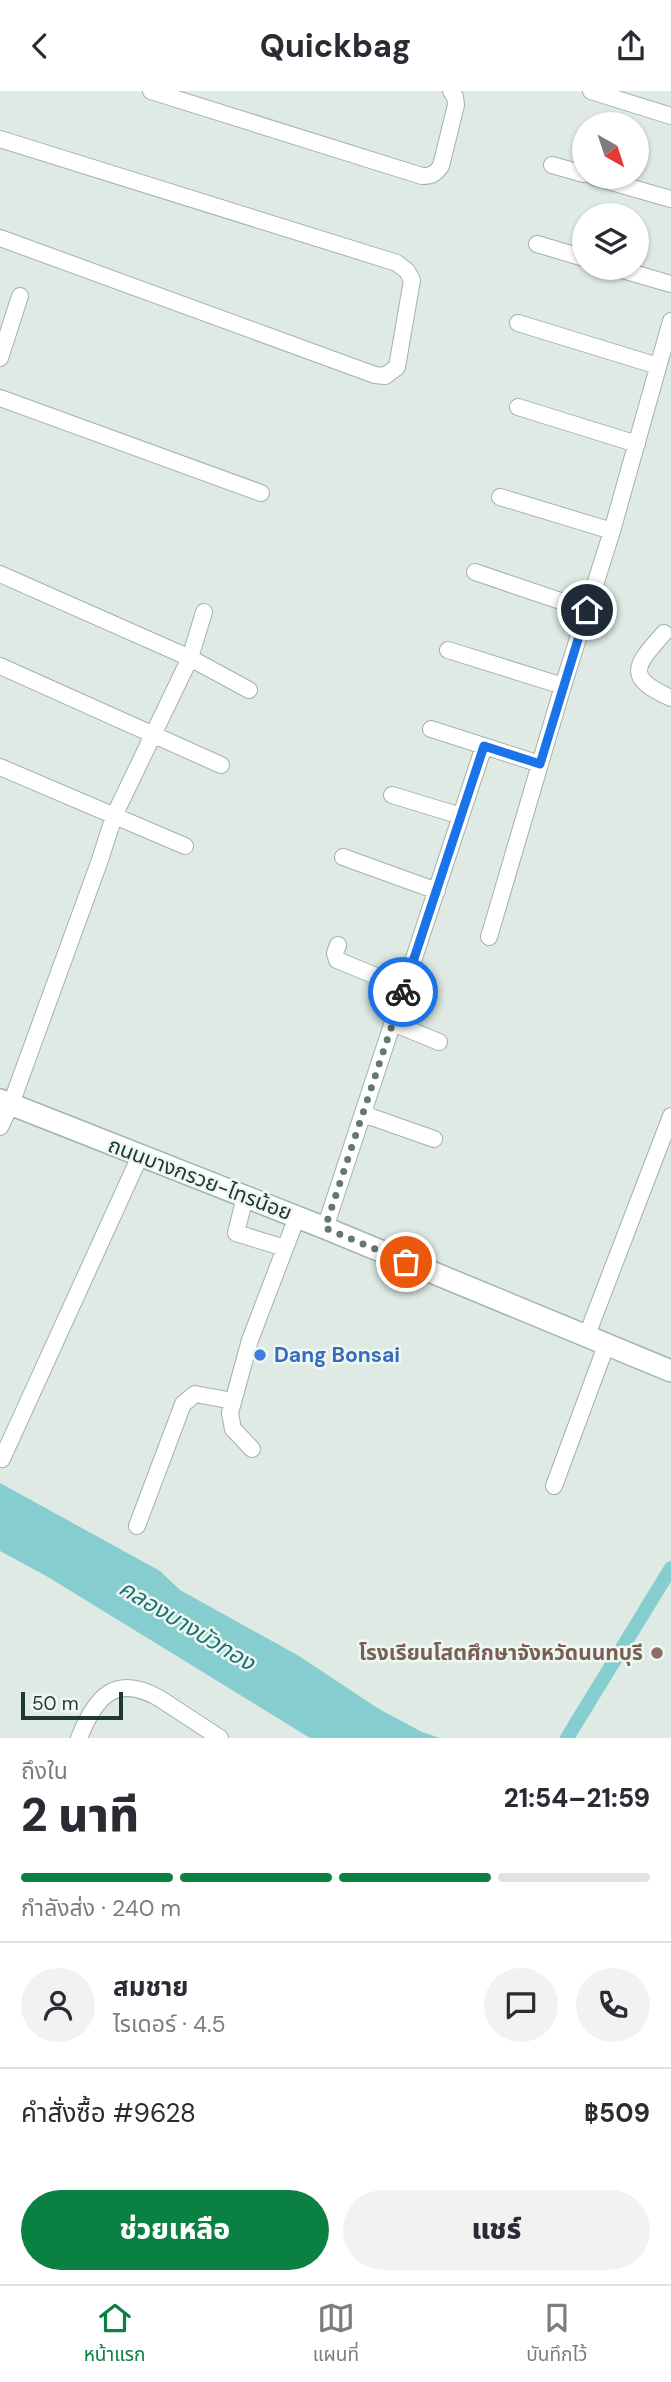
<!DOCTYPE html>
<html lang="th">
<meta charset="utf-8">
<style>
:root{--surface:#fff;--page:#f2f2f3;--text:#2b2b33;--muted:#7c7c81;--line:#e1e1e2;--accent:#0b8043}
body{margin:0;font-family:"DM Sans","Noto Sans Thai",sans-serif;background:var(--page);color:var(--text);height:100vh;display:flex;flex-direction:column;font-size:26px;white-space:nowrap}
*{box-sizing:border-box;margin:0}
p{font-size:23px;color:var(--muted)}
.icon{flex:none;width:38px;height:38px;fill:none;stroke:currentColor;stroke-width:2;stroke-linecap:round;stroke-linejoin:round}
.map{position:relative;height:1647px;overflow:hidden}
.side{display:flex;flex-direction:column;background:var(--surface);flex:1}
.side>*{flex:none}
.needle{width:46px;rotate:141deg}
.controls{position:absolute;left:572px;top:21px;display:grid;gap:14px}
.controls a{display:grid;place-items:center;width:77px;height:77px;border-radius:50%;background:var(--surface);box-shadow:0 2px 5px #0004;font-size:35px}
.scale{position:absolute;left:21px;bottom:18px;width:102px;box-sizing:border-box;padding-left:7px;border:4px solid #203a30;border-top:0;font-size:19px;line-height:24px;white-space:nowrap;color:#203a30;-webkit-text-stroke:5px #eff7f2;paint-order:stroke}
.pin{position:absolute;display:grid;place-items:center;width:60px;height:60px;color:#fff;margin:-30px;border:4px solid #fff;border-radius:50%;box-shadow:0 2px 7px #0007}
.courier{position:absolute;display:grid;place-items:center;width:70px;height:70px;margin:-35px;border:5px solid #1a73e8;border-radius:50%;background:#fff;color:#222;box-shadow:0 2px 9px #0007}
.headline em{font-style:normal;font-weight:800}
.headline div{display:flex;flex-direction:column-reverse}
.headline{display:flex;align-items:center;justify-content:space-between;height:119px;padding:0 21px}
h1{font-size:46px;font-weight:800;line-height:52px}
.bar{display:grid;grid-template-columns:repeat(4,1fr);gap:10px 7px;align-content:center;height:84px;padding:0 21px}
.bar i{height:9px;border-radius:5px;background:var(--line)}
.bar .active{background:var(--accent)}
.bar p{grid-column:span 4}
.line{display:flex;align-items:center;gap:18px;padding:0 21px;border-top:2px solid var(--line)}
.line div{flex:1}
.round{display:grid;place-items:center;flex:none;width:74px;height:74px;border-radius:37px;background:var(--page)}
.cta{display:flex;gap:14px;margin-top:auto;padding:14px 21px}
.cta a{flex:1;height:80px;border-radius:42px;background:var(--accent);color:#fff;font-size:28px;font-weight:800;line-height:80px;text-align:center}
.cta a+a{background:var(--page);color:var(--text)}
header{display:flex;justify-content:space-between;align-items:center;height:91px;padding:0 21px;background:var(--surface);font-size:32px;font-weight:800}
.tab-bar{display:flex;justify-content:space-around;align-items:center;height:98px;border-top:2px solid var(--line);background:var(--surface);font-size:19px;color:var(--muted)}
.tab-bar a{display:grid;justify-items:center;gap:4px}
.tab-bar .active{color:var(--accent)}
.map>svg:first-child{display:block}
.water{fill:#86cdd0}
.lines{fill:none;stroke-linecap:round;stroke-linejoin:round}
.canal{stroke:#86cdd0;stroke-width:14}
.street-casing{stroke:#a2b2aa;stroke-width:18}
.secondary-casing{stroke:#9eb6ab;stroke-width:24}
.street{stroke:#fff;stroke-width:16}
.secondary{stroke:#fff;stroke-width:21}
.done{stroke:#63786f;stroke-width:7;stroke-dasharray:0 12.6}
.route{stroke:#1a73e8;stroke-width:9}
.shop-dot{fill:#3f7fe0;stroke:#eff7f2;stroke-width:2.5}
.education-dot{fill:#8d6e63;stroke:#eff7f2;stroke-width:2.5}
.labels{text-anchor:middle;stroke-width:5;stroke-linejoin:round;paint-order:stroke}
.street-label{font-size:21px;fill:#203a30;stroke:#eff7f2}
.shop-label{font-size:21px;font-weight:bold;fill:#366cbe;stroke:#eff7f2;text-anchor:start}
.education-label{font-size:21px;font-weight:bold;fill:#785e54;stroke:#eff7f2;text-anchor:end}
.water-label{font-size:23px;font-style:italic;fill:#1b7176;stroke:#eff7f2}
</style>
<header><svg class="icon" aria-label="back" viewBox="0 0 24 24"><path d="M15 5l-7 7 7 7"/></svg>Quickbag<svg class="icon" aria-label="share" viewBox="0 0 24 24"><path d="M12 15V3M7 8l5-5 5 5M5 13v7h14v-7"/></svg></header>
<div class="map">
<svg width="671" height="1647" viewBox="0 0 671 1647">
<rect width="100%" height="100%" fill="#dfeae4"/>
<path class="water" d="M0 1392 160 1480 180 1499 299 1565 379 1618 422 1641 440 1647H310L48 1486 0 1460Z"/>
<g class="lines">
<path class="canal" d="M567 1647 671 1477"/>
<defs>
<path id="street" d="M151 0 422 85C432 85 435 83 441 75L456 14 455 6 451 0
M591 0 671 25
M0 48 397 172 407 180 412 189 397 276 385 285 375 284 0 147
M552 74 584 83
M594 86 671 108
M537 153 584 167
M616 177 671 193
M518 232 658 275
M0 267 20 205
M0 307 261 402
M518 316 637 353
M500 406 612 440
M475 481 587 519
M0 483 190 567 249 599
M664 542C634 576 625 586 671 607
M448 559 563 595
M0 575 221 674
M431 638 540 673
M0 676 185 755
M392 704 461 725
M343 766 437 800
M489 846 563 595 612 440 671 230
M338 854 335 862 337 869 405 897
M393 932 439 951
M363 1023 434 1048
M0 1036 11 1013 100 769 114 725 190 567 204 521
M245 1106 236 1142 285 1157
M325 1137 484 655
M587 1244 671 1025
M252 1358 233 1338 230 1322 250 1249 297 1126
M2 1368 140 1065
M554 1395 607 1252
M137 1435 183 1313 195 1303 233 1310
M79 1647C95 1607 114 1582 159 1607L220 1647"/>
<path id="secondary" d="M0 1009 325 1137 671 1280"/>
</defs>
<use href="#street" class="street-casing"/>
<use href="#secondary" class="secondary-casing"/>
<use href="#street" class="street"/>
<use href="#secondary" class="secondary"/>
</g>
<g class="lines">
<path class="done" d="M403 901 325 1137 406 1171"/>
<path class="route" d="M403 901 484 655 540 673 587 519"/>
</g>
<circle class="shop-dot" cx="260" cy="1264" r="7"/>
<circle class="education-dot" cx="657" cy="1562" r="7"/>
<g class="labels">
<g class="street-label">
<text transform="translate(200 1088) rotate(21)" y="7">ถนนบางกรวย-ไทรน้อย</text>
</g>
<g class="shop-label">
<text x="274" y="1271">Dang Bonsai</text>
</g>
<g class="education-label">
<text x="643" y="1569">โรงเรียนโสตศึกษาจังหวัดนนทบุรี</text>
</g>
<g class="water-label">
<text transform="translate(187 1534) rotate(31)" y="8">คลองบางบัวทอง</text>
</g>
</g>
</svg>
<div class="controls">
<a><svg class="needle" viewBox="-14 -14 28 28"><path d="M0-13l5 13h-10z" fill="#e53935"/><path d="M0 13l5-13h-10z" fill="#7c7c81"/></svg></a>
<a><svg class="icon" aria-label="layers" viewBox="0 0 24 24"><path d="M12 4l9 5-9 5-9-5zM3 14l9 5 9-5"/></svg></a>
</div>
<div class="scale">50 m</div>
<div class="pin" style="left:406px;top:1171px;background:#ea580c"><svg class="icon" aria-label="bag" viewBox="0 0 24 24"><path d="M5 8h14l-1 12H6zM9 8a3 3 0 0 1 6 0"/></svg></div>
<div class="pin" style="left:587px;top:519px;background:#1f2937"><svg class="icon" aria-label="home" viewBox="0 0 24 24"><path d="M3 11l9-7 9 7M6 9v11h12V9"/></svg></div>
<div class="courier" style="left:403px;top:901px"><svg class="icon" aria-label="bike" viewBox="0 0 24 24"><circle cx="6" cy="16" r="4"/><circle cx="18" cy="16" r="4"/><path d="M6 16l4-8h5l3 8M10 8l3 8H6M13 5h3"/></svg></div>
</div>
<section class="side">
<div class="headline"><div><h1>2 นาที</h1><p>ถึงใน</p></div><em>21:54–21:59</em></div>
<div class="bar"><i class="active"></i><i class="active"></i><i class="active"></i><i></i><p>กำลังส่ง · 240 m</p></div>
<div class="line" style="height:126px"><a class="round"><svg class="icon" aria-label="person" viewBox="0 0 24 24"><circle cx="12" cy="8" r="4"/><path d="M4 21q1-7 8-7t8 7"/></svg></a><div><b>สมชาย</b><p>ไรเดอร์ · 4.5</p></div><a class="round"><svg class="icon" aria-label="chat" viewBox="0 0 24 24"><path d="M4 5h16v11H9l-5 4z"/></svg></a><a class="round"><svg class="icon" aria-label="phone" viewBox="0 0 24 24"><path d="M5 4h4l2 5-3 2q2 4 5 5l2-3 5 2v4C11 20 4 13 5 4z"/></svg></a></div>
<div class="line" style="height:91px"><div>คำสั่งซื้อ #9628</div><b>฿509</b></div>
<div class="cta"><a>ช่วยเหลือ</a><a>แชร์</a></div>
</section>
<nav class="tab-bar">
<a class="active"><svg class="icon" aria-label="home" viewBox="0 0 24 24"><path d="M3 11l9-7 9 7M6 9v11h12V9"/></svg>หน้าแรก</a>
<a><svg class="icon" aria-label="map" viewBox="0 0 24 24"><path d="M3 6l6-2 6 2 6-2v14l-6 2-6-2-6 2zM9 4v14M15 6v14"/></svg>แผนที่</a>
<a><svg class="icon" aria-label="saved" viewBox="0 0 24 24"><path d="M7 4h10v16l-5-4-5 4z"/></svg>บันทึกไว้</a>
</nav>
